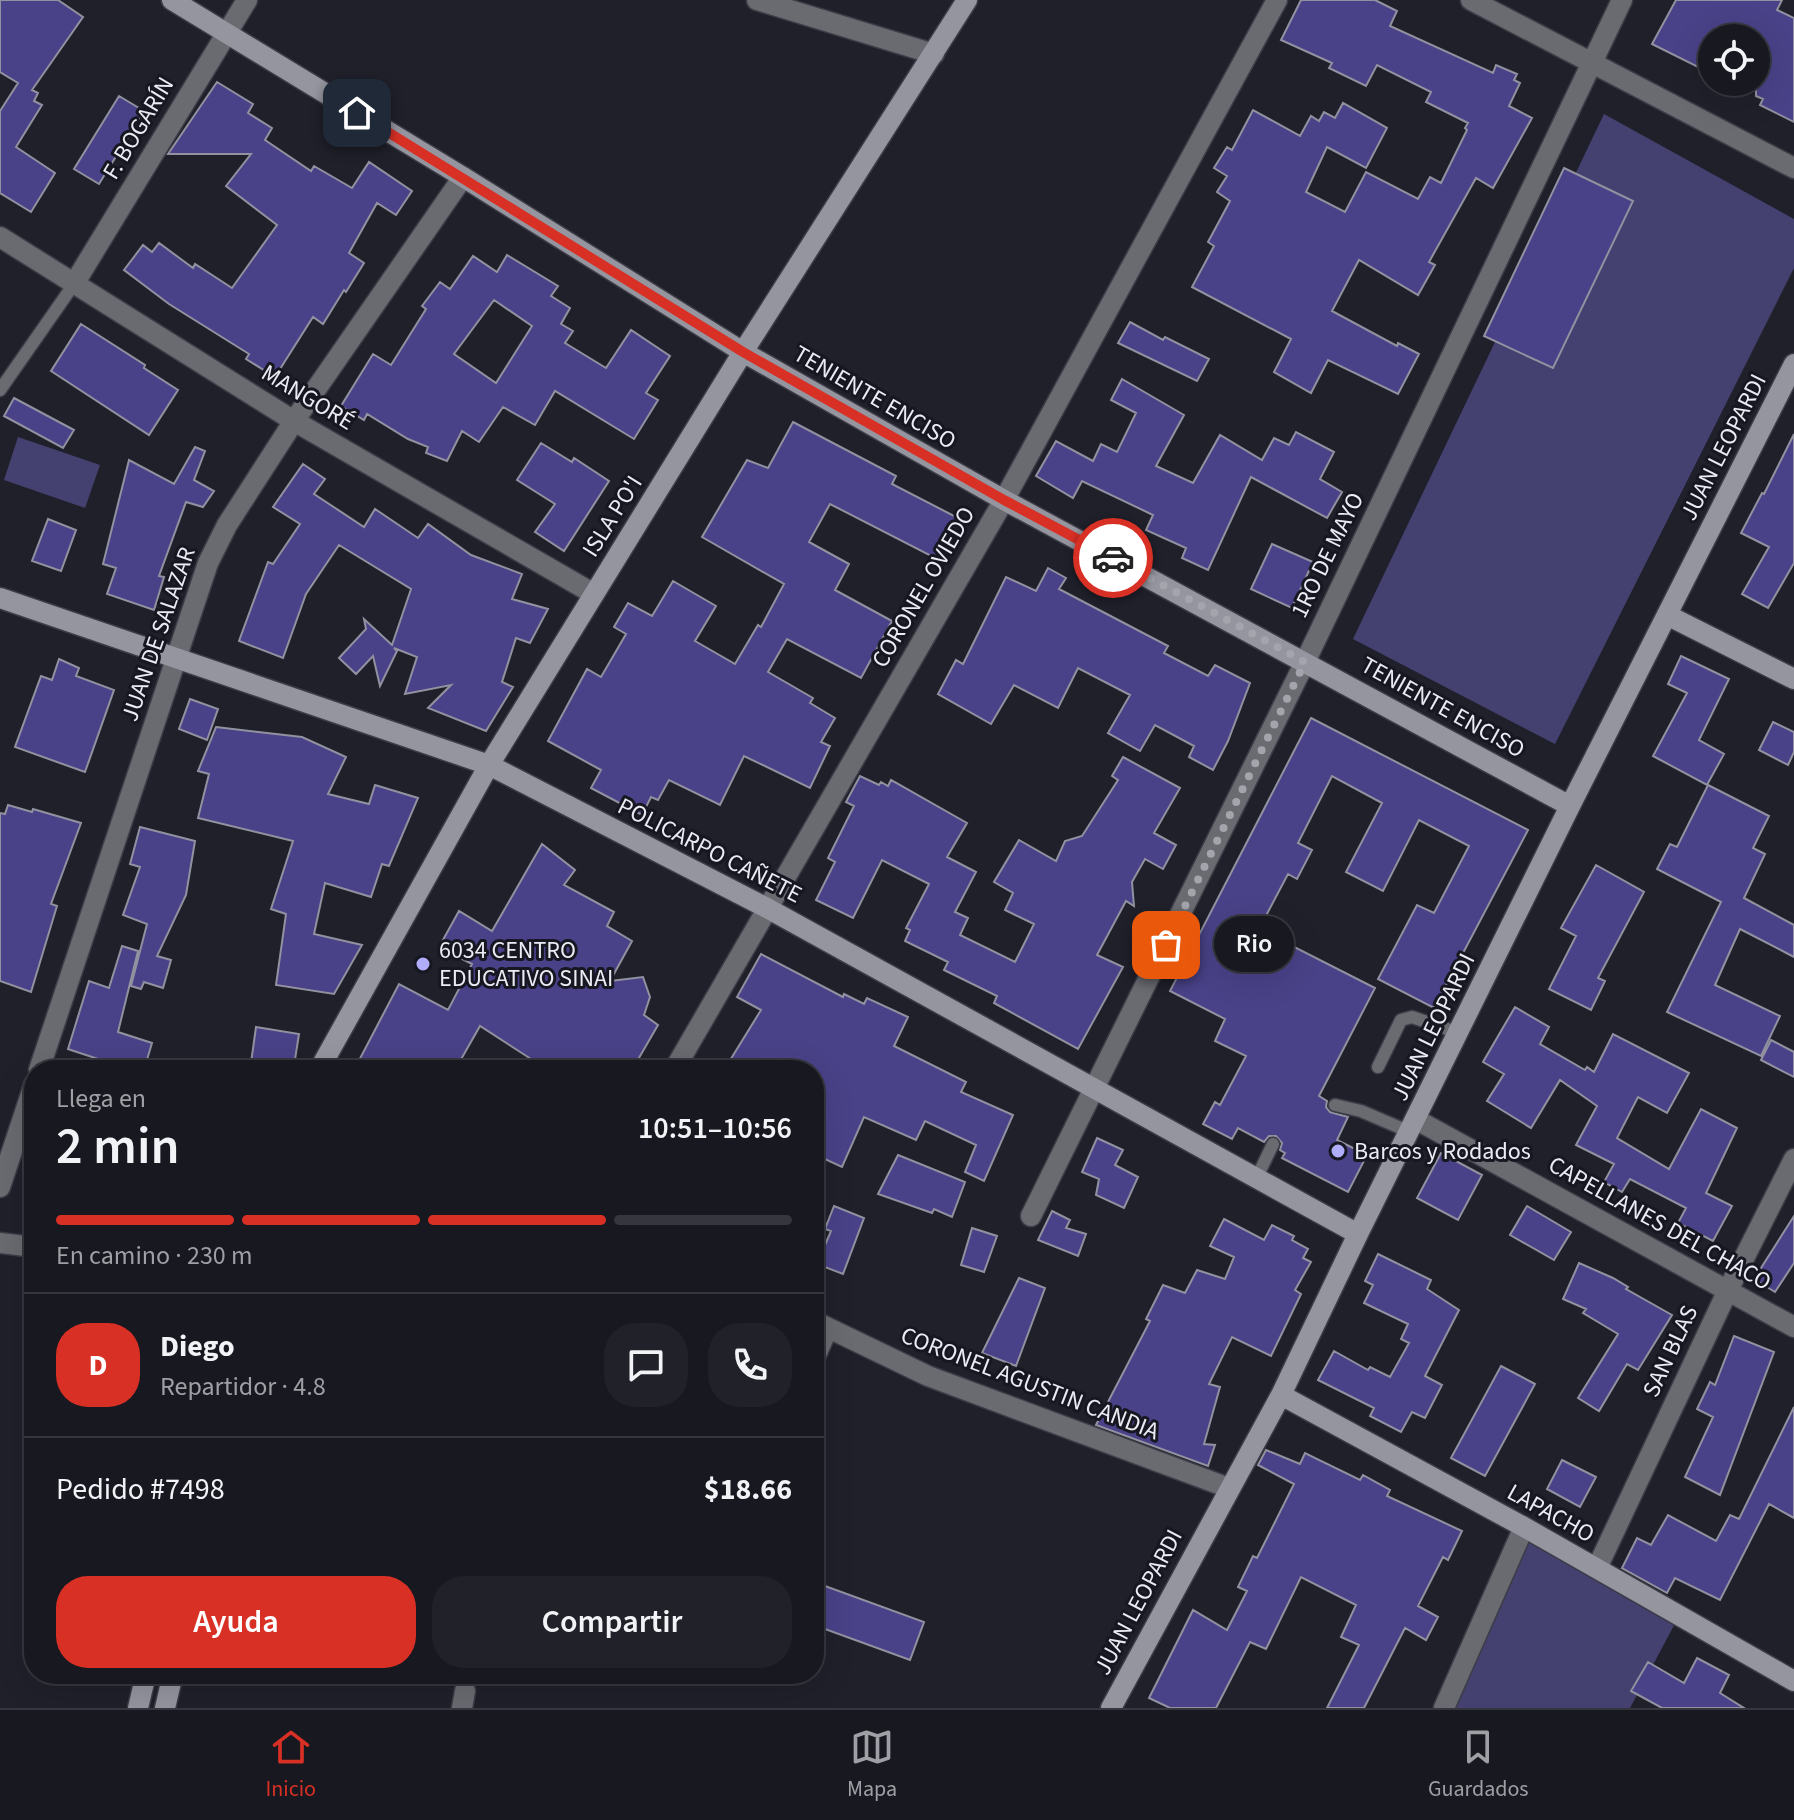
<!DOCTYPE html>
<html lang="es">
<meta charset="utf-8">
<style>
:root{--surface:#181820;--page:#212129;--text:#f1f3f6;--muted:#9fa0a5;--line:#36373e;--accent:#d93025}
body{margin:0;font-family:"Source Sans 3",sans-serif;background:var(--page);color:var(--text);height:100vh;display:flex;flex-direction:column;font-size:30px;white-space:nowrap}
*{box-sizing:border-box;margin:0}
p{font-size:26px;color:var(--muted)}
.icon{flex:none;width:44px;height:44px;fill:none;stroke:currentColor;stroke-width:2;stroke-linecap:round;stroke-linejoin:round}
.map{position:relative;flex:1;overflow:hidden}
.panel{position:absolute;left:24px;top:1060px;width:800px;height:624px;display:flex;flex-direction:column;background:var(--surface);border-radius:32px;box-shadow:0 8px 32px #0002,0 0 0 2px var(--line)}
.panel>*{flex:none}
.controls{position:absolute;left:1698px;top:24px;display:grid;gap:16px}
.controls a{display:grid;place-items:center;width:72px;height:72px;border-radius:50%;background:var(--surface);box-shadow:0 8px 32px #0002,0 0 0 2px var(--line);font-size:40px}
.pin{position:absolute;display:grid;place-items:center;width:68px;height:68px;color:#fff;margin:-34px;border-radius:16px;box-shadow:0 4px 12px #0006}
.courier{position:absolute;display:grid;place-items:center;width:80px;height:80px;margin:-40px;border:6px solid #d93025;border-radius:50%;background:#fff;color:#222;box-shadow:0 2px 10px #0007}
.bubble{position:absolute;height:56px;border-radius:28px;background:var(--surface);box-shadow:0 8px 32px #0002,0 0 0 2px var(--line);font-size:26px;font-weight:600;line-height:56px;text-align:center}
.summary em{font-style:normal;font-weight:600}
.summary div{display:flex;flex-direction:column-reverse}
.summary{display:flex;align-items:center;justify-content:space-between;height:136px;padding:0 32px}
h1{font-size:52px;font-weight:600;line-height:60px}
.bar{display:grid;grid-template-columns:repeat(4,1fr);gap:12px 8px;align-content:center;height:96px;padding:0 32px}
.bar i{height:10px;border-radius:6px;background:var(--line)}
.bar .on{background:var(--accent)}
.bar p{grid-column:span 4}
.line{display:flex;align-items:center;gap:20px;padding:0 32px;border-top:2px solid var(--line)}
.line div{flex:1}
.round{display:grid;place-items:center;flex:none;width:84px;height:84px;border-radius:32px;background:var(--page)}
.primary-button{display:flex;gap:16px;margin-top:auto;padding:16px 32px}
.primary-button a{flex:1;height:92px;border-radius:32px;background:var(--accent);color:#fff;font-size:32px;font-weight:600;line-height:92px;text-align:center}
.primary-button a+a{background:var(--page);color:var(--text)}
.tab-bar{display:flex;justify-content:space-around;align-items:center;height:112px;border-top:2px solid var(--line);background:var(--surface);font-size:22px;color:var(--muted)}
.tab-bar a{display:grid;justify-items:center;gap:4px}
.tab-bar .on{color:var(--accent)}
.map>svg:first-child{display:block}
.green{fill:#444170}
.building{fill:#494288;stroke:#9191a0;stroke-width:2;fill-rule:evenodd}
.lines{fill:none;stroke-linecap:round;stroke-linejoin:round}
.lane-casing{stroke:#3c3c47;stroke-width:15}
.street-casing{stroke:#3c3c47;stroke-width:23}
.secondary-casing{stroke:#3c3c47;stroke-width:23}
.lane{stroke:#6a6b71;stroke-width:12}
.street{stroke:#6a6b71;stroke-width:20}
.secondary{stroke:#94959f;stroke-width:20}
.done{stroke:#a4a4ad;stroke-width:8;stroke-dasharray:0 14.4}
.route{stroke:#d93025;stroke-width:10}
.poi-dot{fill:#b0aefa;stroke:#171722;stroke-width:3}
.labels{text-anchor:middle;stroke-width:6;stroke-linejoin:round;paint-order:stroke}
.street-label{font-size:24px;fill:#ebebf3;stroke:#171722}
.poi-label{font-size:24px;fill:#ebebf3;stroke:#171722;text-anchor:start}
</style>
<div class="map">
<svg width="1794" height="1708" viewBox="0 0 1794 1708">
<rect width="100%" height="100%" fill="#20202b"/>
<path class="green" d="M1604 114 1794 219V268L1555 744 1353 639Z
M18 437 100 465 85 508 4 480Z
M1524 1527 1679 1616 1630 1708H1444Z"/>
<path class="building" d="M0 0H58L83 17 32 90 38 93 34 101 42 105 16 147 55 173 31 212 0 193V111L18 83 0 72Z
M1301 0H1375L1397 11 1390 26 1493 73 1496 65 1517 74 1514 80 1520 83 1509 106 1532 118 1493 188 1476 178 1429 262 1435 265 1418 295 1359 260 1332 311 1397 346 1398 343 1419 354 1398 394 1328 360 1311 393 1274 372 1291 339 1192 287 1214 246 1208 242 1230 201 1217 192 1227 176 1214 168 1227 147 1232 150 1253 110 1300 136 1311 116 1319 121 1324 112 1335 118 1343 103 1387 128 1366 168 1327 147 1306 192 1345 212 1366 172 1418 199 1430 177 1441 183 1467 130 1465 128 1468 123 1426 102 1431 92 1377 65 1366 86 1329 68 1332 63 1281 40Z
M1676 0H1782L1777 10 1794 18V122L1760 105 1763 99 1756 96V38H1712V74L1652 44Z
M217 82 253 104 248 113 272 128 265 140 311 171 314 166 352 188 369 162 412 191 396 215 377 203 349 253 364 263 346 292 344 290 323 324 313 317 275 377 246 359 249 354 169 304 124 270 143 245 152 252 159 243 193 268 195 264 232 288 277 225 226 186 251 154H168Z
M119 96 144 111 99 184 74 169Z
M1564 168 1633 201 1553 368 1484 336Z
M507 255 558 286 551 296 570 308 561 324 573 331 565 343 606 368 631 330 670 356 646 393 658 400 634 439 555 391 535 425 503 407 479 442 462 431 447 461 426 453 428 447 408 439 367 414 364 420 341 406 373 354 391 365 426 309 422 306 440 282 450 289 473 256 497 272ZM494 300 532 326 496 383 454 354Z
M1130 322 1163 340 1165 337 1209 359 1197 381 1118 343Z
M81 324 145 365 144 368 178 390 149 435 51 371Z
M1122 379 1184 415 1156 466 1193 483 1220 435 1262 460 1274 438 1289 445 1296 432 1334 452 1320 479 1342 492 1327 518 1251 477 1208 570 1182 558 1186 548 1146 530 1153 515 1082 481 1073 498 1036 476 1056 441 1093 461 1101 444 1117 452 1136 413 1111 400Z
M14 398 74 430 63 448 4 416Z
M793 422 896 476 892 484 958 518 937 559 830 504 809 542 849 564 835 590 892 621 861 678 787 639 768 672 813 698 810 703 835 718 821 742 830 746 810 788 744 756 720 805 669 780 658 800 651 797 642 815 591 788 601 770 548 741 587 669 601 677 626 634 614 627 628 603 652 616 673 581 716 606 695 641 735 664 758 625 761 627 784 584 702 537 747 460 768 468Z
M1794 434V563L1768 608 1742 594 1769 547 1741 533 1762 493 1764 494Z
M541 443 572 462 574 458 609 481 564 551 535 532 555 504 517 480Z
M195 447 205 451 194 480 214 491 203 507 186 502 159 576 164 577 154 610 107 594 116 568 103 564 129 460 174 484Z
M303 464 325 479 314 494 364 527 375 509 418 538 428 524 471 555 522 574 512 599 548 609 530 643 516 638 502 682 513 687 486 731 428 708 451 685 405 694 417 657 394 648 397 651 380 686 373 656 356 674 339 658 366 629 364 619 392 645 411 589 339 545 306 594 283 658 239 641 268 562 273 564 300 524 273 507Z
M48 519 76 530 61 571 32 561Z
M1272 544 1313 562 1292 608 1251 589Z
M1048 568 1066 578 1059 589 1168 646 1164 653 1208 676 1215 665 1250 683 1228 741 1213 770 1189 757 1194 746 1155 725 1140 751 1108 733 1130 695 1078 668 1058 708 1014 685 991 724 938 694 956 660 963 664 1006 577 1036 591Z
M1681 656 1729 679 1699 740 1724 754 1707 785 1653 756 1687 693 1668 684Z
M59 659 79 668 76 676 114 690 85 772 15 747 41 676 52 680Z
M190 699 218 709 207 740 179 729Z
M1311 718 1528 830 1434 1008 1378 979 1417 905 1434 913 1469 846 1419 820 1383 891 1346 872 1382 803 1332 776 1298 843 1312 850 1297 879 1288 874 1259 929 1375 988 1319 1096 1327 1101 1326 1107 1330 1112 1348 1117 1337 1140 1367 1155 1348 1192 1282 1158 1285 1153 1280 1150 1282 1143 1276 1136H1269L1264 1142 1238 1128 1232 1139 1203 1124 1215 1102 1220 1105 1246 1056 1215 1041 1225 1019 1170 991Z
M1773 722 1794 732V752L1788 765 1759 750Z
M216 727 302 737 346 757 328 794 369 804 375 785 418 798 389 866 382 864 371 897 325 883 314 934 362 945 334 994 276 985 286 914 271 909 293 841 198 818 209 774 198 771Z
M1123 757 1180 788 1154 833 1176 845 1163 869 1145 859 1132 882 1134 906 1126 901 1097 955 1123 967 1078 1049 994 1003 997 996 944 970 948 962 905 941 910 930 906 928 929 884 882 860 853 918 816 900 835 862 828 858 854 806 846 802 860 776 879 785 881 782 888 786 891 780 967 823 947 857 976 872 955 912 968 918 960 935 1015 962 1034 924 1005 910 1013 893 994 882 1019 840 1056 861 1065 841 1082 836 1118 780 1112 776Z
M1708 785 1769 816 1753 848 1765 854 1744 898 1794 925V957L1740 929 1715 985 1780 1016 1761 1056 1667 1012 1721 902 1657 869 1670 844 1677 847Z
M8 805 32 812 33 809 81 823 51 904 57 906 31 992 0 981V813L5 814Z
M140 827 195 841 186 895 157 956 171 960 163 988 144 982 141 989 131 986 147 924 123 915 140 867 130 864Z
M542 844 575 870 564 885 614 912 607 926 632 941 610 981 643 977 650 997 644 1015 658 1025 632 1070H548L480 1026 455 1070H354L399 984 448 1010 472 964 439 947 459 911 492 931Z
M1596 865 1644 892 1598 978 1605 981 1591 1010 1549 989 1576 936 1561 928Z
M122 946 138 951 118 1032 152 1043 144 1070H131L68 1049 89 981 109 988Z
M761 954 843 997 844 994 864 1004 867 998 908 1017 894 1046 966 1082 961 1092 1013 1115 984 1181 965 1172 976 1145 925 1121 916 1140 864 1117 842 1167 814 1154V1114L822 1096 814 1092V1070H724L761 1010 737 997Z
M1515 1007 1549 1027 1540 1044 1585 1070 1587 1067 1594 1072 1613 1034 1689 1073 1667 1113 1638 1097 1617 1138 1669 1169 1701 1109 1737 1128 1706 1193 1732 1206 1713 1241 1678 1223 1686 1208 1630 1179 1622 1192 1604 1182 1614 1164 1576 1145 1597 1106 1560 1080 1531 1128 1487 1101 1504 1074 1483 1062Z
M256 1027 299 1034 294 1066 279 1064 278 1070H250Z
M1771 1040 1794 1052V1077L1761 1060Z
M1097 1138 1123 1150 1115 1165 1138 1177 1124 1208 1096 1195 1099 1179 1082 1172Z
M1441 1153 1482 1175 1458 1220 1417 1198Z
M898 1155 965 1182 952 1217 934 1209 932 1213 878 1194Z
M834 1206 864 1218 843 1274 817 1264 831 1231 825 1229Z
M1527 1206 1571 1232 1554 1260 1510 1235Z
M1052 1211 1070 1220 1066 1228 1086 1234 1078 1256 1038 1240Z
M1794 1216V1263L1775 1292 1754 1279Z
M1224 1219 1264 1240 1272 1225 1294 1236 1292 1240 1308 1249 1303 1258 1311 1262 1295 1290 1301 1294 1271 1356 1232 1337 1209 1384 1220 1387 1204 1444 1215 1445 1208 1466 1096 1425 1150 1321 1146 1319 1163 1285 1185 1293 1197 1270 1225 1279 1234 1257 1210 1246Z
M972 1228 997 1236 984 1272 961 1265Z
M1378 1254 1431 1280 1427 1289 1459 1310 1425 1376 1442 1385 1425 1418 1412 1412 1401 1432 1370 1416 1374 1408 1318 1380 1334 1351 1368 1370 1370 1367 1390 1377 1409 1343 1401 1339 1408 1324 1364 1303 1373 1285 1365 1281Z
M1579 1263 1613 1278 1628 1287 1626 1289 1672 1315 1638 1370 1627 1364 1599 1411 1578 1398 1618 1334 1583 1313 1586 1309 1563 1299Z
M1019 1278 1045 1288 1016 1366 982 1353Z
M1734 1336 1774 1352 1720 1495 1685 1477 1713 1417 1697 1409 1710 1382 1715 1385Z
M1501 1366 1535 1384 1485 1476 1451 1458Z
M1794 1407V1518L1769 1504 1720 1600 1675 1578 1667 1593 1622 1568 1637 1538 1651 1545 1668 1515 1716 1541 1730 1515 1739 1519Z
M1266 1450 1300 1464 1305 1453 1360 1480 1363 1475 1390 1490 1387 1496 1462 1531 1448 1560 1443 1557 1418 1606 1438 1617 1426 1640 1405 1628 1364 1708H1327L1359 1645 1341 1637 1356 1605 1301 1577 1266 1649 1250 1642 1216 1708H1170L1149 1698 1193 1610 1227 1630 1247 1591 1238 1587 1253 1556 1257 1558 1294 1484 1258 1465Z
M1562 1460 1596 1477 1580 1507 1547 1489Z
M814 1582 924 1622 910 1660 814 1625Z
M1697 1658 1729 1675 1720 1693 1744 1708H1662L1631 1691 1648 1662 1684 1683Z"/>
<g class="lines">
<defs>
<path id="lane" d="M0 390 74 284
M1378 1067 1401 1020 1412 1017 1459 1033
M1335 1105 1361 1111 1410 1132
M1257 1177 1273 1144
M814 1369 832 1329"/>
<path id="street" d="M757 0 934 54
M1471 0 1794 168
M0 237 294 421 594 594
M74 284 247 0
M39 1070 208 563 227 525 294 421 463 177
M674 1070 1004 500 1277 0
M1417 1120 1794 1327
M0 1187 34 1085
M1031 1216 1305 662 1622 0
M0 1243 34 1247
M814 1321 928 1376 1229 1488
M1597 1568 1728 1290 1794 1159
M462 1708 465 1691
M1444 1708 1524 1527"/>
<path id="secondary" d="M172 0 463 177 743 352 1004 500 1570 806
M0 598 489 765 767 908 1358 1234
M1667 615 1794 679
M319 1070 489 765 743 352 967 0
M1281 1395 1524 1527 1794 1681
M138 1708 146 1674
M165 1708 173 1674
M1111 1708 1281 1395 1358 1234 1570 806 1794 364"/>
</defs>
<use href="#lane" class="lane-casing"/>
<use href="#street" class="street-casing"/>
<use href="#secondary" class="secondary-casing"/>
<use href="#lane" class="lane"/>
<use href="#street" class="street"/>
<use href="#secondary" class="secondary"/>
</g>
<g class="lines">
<path class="done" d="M1113 558 1305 662 1166 945"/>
<path class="route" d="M357 113 743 352 1004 500 1113 558"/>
</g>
<g class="poi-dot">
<circle cx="423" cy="964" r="8"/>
<circle cx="1338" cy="1151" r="8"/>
</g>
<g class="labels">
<g class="street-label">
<text transform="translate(138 128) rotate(-59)" y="8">F. BOGARÍN</text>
<text transform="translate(308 397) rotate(31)" y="8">MANGORÉ</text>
<text transform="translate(875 397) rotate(30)" y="8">TENIENTE ENCISO</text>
<text transform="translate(1723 447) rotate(-63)" y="8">JUAN LEOPARDI</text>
<text transform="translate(612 516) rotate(-58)" y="8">ISLA PO'I</text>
<text transform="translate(1327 555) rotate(-64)" y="8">1RO DE MAYO</text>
<text transform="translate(923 587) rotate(-60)" y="8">CORONEL OVIEDO</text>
<text transform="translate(158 634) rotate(-71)" y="8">JUAN DE SALAZAR</text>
<text transform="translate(1443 707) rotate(29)" y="8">TENIENTE ENCISO</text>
<text transform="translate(710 850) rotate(27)" y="8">POLICARPO CAÑETE</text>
<text transform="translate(1433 1027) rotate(-64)" y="8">JUAN LEOPARDI</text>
<text transform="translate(1660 1223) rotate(29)" y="8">CAPELLANES DEL CHACO</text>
<text transform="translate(1670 1351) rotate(-65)" y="8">SAN BLAS</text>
<text transform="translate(1030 1383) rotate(21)" y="8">CORONEL AGUSTIN CANDIA</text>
<text transform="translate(1551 1513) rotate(29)" y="8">LAPACHO</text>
<text transform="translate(1138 1602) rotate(-62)" y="8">JUAN LEOPARDI</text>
</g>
<g class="poi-label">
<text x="439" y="958">6034 CENTRO<tspan x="439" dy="28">EDUCATIVO SINAI</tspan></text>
<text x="1354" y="1159">Barcos y Rodados</text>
</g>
</g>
</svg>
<div class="controls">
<a><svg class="icon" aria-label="locate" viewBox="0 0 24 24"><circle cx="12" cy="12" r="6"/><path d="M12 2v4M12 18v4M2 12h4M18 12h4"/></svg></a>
</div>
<div class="pin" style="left:1166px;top:945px;background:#ea580c"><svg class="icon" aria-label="bag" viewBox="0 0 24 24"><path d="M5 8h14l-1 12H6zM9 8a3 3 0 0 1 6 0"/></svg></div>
<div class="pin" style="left:357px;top:113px;background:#1f2937"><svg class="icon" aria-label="home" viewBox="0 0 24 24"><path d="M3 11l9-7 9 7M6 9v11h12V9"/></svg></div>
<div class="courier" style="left:1113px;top:558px"><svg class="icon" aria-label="car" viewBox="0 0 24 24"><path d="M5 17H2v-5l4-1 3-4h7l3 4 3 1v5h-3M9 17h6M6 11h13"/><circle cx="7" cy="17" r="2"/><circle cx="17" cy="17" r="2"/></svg></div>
<div class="bubble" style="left:1214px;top:916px;width:80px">Rio</div>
<section class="panel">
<div class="summary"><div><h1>2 min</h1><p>Llega en</p></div><em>10:51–10:56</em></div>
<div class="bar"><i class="on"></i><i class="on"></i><i class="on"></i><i></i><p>En camino · 230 m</p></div>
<div class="line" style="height:144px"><b class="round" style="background:var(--accent);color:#fff">D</b><div><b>Diego</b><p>Repartidor · 4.8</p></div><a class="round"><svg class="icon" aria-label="chat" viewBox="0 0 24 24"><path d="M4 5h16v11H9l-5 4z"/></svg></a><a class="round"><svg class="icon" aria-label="phone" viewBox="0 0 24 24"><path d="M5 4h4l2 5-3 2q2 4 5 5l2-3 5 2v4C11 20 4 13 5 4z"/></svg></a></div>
<div class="line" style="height:104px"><div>Pedido #7498</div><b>$18.66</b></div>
<div class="primary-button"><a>Ayuda</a><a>Compartir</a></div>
</section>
</div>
<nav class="tab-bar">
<a class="on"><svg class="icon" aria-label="home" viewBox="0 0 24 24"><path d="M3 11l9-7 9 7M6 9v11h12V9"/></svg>Inicio</a>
<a><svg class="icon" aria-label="map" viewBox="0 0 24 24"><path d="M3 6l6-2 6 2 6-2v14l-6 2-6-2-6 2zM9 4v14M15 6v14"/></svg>Mapa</a>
<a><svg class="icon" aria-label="saved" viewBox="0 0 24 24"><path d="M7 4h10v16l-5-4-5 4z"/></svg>Guardados</a>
</nav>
